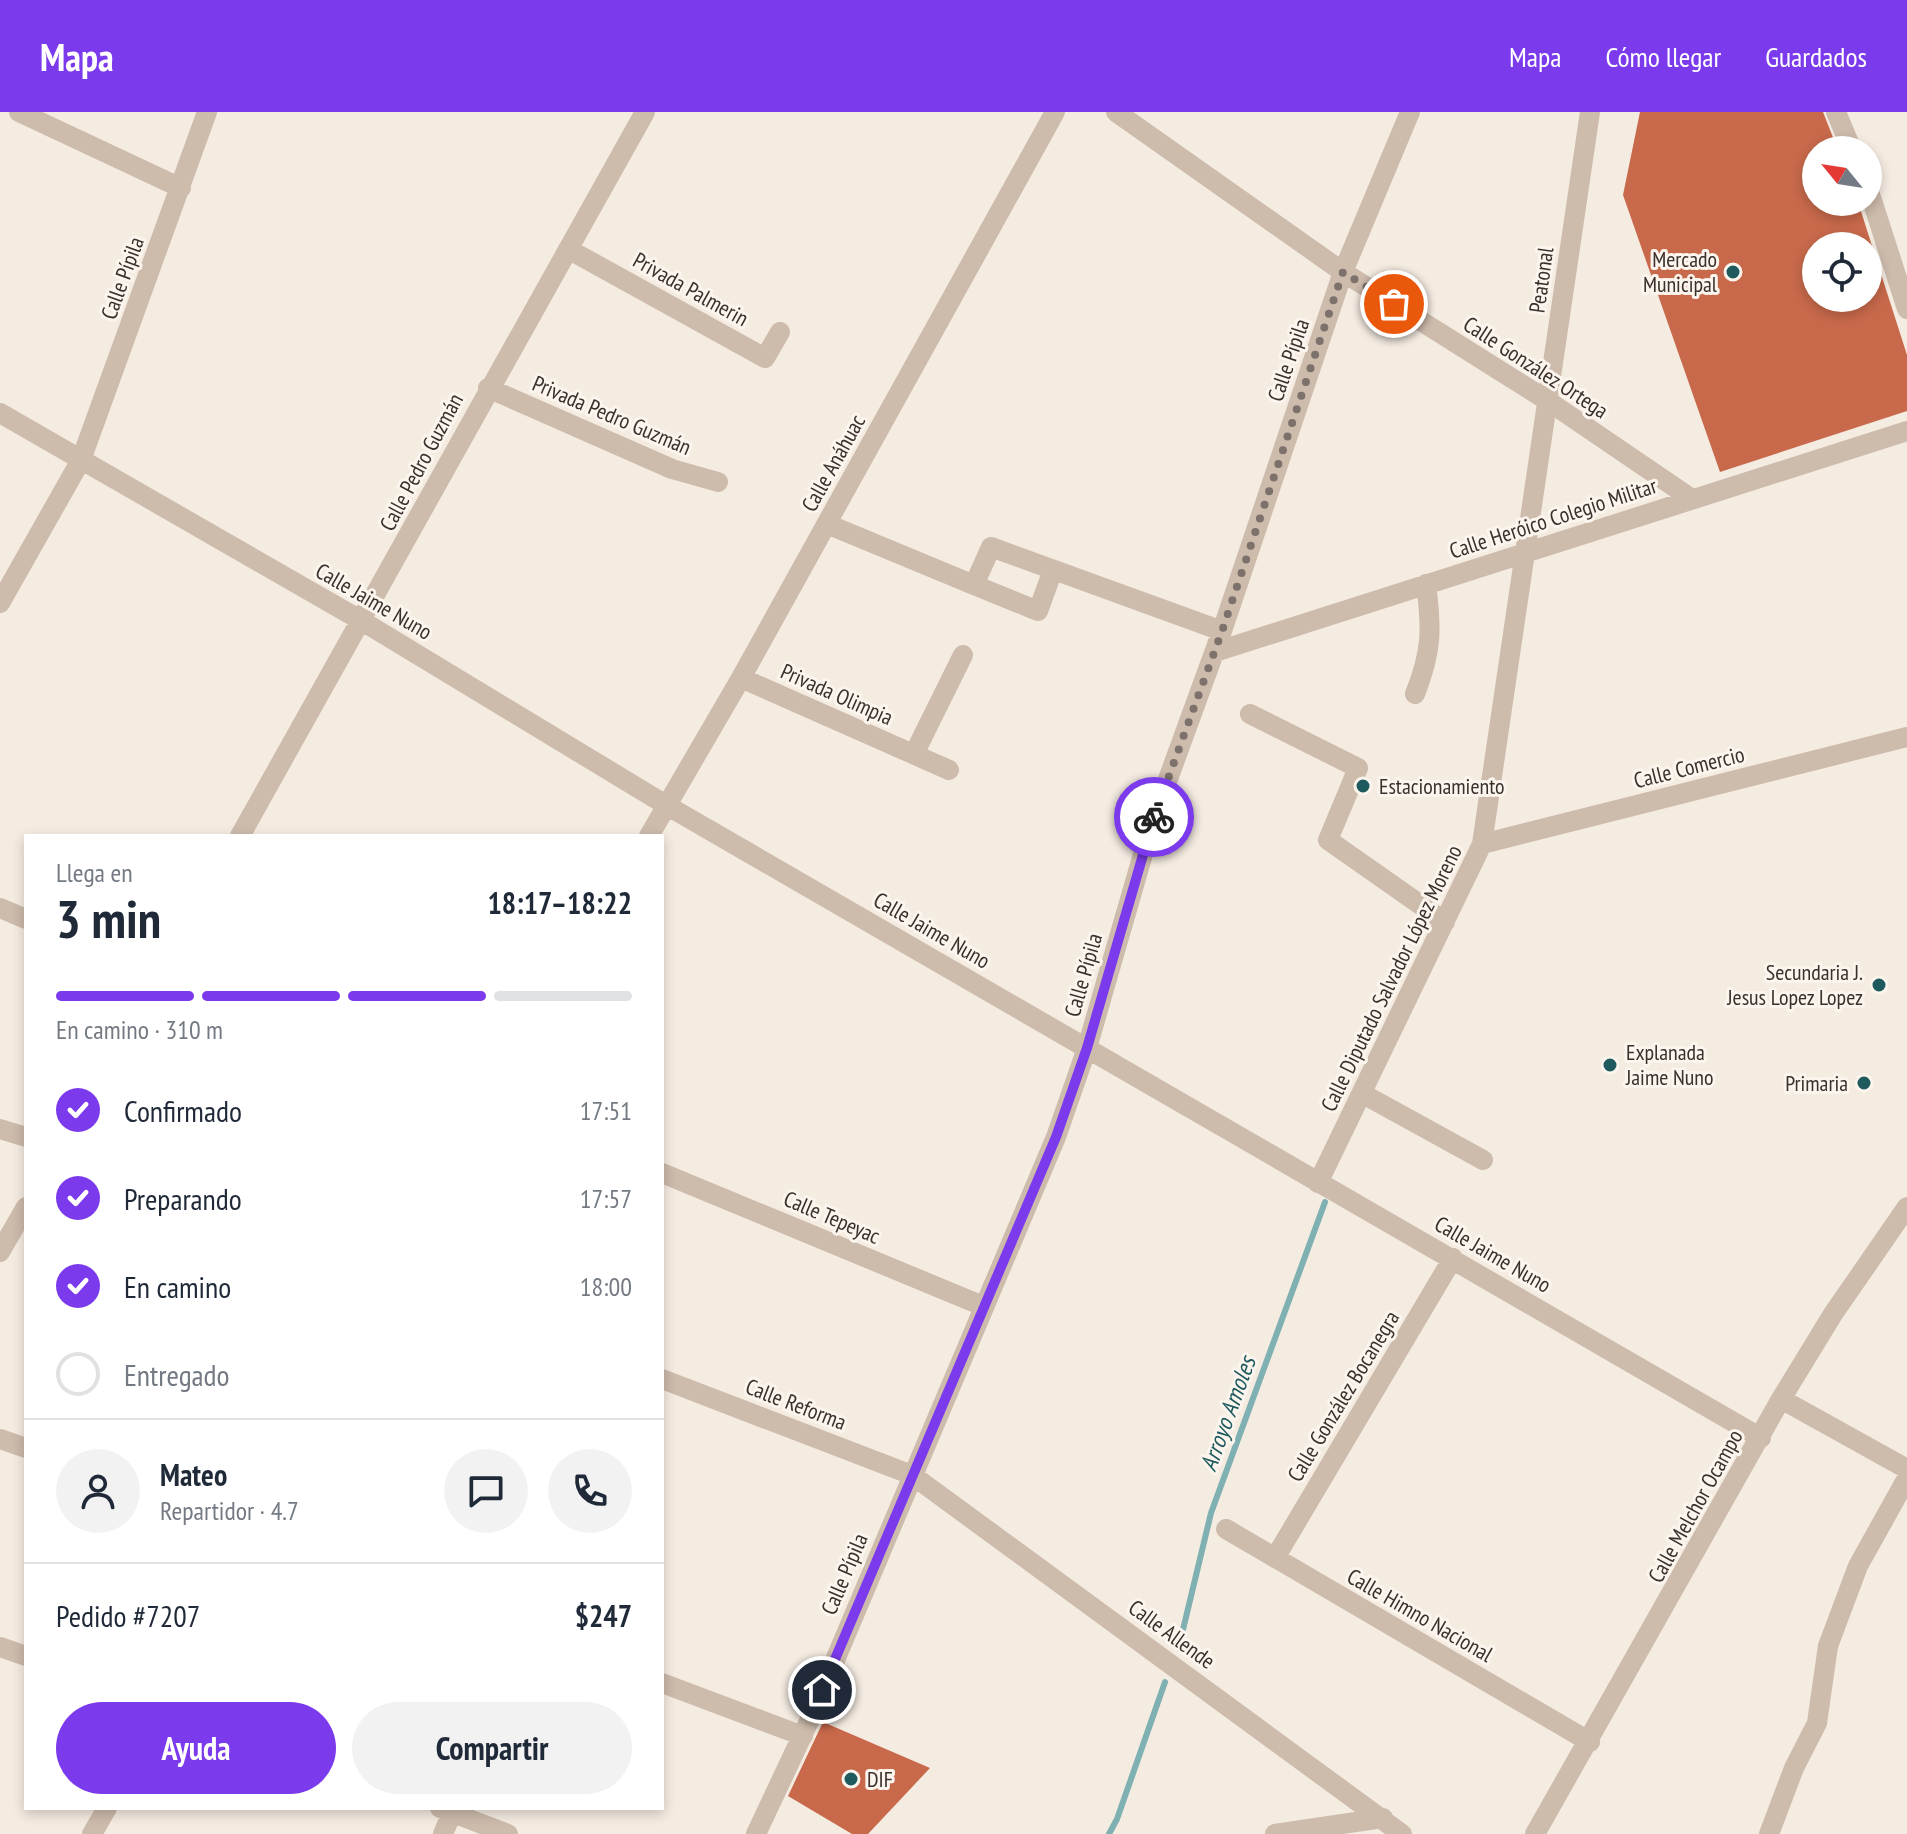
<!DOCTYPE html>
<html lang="es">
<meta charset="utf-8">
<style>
:root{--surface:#fff;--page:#f2f2f3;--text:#1f2937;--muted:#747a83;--line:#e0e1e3;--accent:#7c3aed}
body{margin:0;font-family:"PT Sans Narrow",sans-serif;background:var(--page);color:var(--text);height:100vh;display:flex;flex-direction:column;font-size:30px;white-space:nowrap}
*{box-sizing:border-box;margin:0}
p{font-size:26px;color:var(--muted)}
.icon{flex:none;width:44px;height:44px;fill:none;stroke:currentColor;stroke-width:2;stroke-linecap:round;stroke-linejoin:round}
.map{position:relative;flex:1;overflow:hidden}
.details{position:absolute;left:24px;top:722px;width:640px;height:976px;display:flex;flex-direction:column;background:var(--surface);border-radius:0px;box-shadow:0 4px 12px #0003}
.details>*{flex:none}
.needle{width:52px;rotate:300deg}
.buttons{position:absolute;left:1802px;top:24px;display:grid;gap:16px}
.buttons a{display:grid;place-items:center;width:80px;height:80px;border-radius:50%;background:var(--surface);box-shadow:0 4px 12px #0003;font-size:40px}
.pin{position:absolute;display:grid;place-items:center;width:68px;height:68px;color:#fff;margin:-34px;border:4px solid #fff;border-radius:50%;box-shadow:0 2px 8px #0007}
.courier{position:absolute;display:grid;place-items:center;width:80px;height:80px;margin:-40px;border:6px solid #7c3aed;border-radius:50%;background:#fff;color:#222;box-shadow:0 2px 10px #0007}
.headline em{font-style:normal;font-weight:800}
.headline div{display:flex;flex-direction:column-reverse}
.headline{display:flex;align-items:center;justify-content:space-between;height:136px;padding:0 32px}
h1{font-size:52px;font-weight:800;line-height:60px}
.bar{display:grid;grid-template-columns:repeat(4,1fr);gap:12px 8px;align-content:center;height:96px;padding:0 32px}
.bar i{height:10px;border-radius:6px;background:var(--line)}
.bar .current{background:var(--accent)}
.bar p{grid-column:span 4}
.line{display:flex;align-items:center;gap:20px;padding:0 32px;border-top:2px solid var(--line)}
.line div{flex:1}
.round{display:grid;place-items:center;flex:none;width:84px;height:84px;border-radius:42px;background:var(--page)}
ol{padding:0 32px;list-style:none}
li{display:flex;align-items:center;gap:24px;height:88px}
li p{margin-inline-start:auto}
li .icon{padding:8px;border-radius:50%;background:var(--accent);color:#fff;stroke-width:4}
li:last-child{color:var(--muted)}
li i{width:44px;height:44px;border:4px solid var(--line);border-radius:50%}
.primary-button{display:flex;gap:16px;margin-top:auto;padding:16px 32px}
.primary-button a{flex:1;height:92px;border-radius:48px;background:var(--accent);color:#fff;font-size:32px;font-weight:800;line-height:92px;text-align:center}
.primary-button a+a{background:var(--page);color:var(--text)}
header{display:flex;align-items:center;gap:48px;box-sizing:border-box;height:112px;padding:0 40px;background:var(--accent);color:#fff}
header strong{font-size:38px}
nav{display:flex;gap:44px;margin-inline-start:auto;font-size:28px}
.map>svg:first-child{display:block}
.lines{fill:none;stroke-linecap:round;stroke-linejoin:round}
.stream{stroke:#7fb0b2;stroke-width:6}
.building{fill:#c8694b;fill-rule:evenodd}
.minor{stroke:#cdbbac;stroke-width:20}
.done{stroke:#7c716b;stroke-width:8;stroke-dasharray:0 14.4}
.route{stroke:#7c3aed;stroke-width:10}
.poi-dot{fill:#1f5a5e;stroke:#fbf5ee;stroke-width:3}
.labels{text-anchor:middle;stroke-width:6;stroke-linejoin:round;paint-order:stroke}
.poi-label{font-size:22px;fill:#3b302b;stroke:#fbf5ee;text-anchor:end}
.street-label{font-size:22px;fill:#3b302b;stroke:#fbf5ee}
.water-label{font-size:24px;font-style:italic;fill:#1f5a5e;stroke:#fbf5ee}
</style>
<header>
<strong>Mapa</strong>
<nav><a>Mapa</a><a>Cómo llegar</a><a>Guardados</a></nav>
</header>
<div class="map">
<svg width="1907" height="1722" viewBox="0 0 1907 1722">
<rect width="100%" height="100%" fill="#f4ebe1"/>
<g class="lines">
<path class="stream" d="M1180 1530 1211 1401 1325 1090
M1109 1722 1117 1707 1165 1570"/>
</g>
<path class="building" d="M1640 0H1823L1838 38H1816V90H1858L1907 243V299L1720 360 1623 83ZM1816 134H1868V186H1816Z
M823 1610 930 1656 868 1722H852L788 1684Z"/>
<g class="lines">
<path class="minor" d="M19 0 181 76
M1116 0 1343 160 1548 289 1692 387
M1836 0 1852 38
M1868 76 1907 197
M568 137 765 246 780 220
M488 276 672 357 718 370
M0 301 362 509 666 693 1761 1326
M827 412 974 473 991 435 1222 519
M974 473 1038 499 1053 458
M0 491 81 348 207 0
M1215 540 1907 319
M741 566 949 658
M1415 582C1432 539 1432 517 1426 472
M1250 602 1358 656 1328 728 1445 810
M914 642 963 543
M240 724 645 0
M649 724 741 566 1055 0
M1482 732 1907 625
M0 796 26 807
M1363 982 1483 1048
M0 1017 26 1025
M662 1061 983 1194
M1318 1071 1482 732 1590 0
M0 1140 26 1095
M662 1267 912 1363 1402 1722
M1781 1287 1907 1357
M0 1327 26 1336
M1226 1417 1590 1630
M1275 1446 1453 1146
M0 1535 26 1544
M662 1571 803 1624
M440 1696 508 1722
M92 1722 107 1696
M443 1722 454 1696
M756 1722 811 1605 1056 1025 1087 936 1152 711 1222 519 1343 160 1410 0
M1275 1722 1383 1706
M1535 1722 1781 1287 1833 1202 1907 1095
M1769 1722 1794 1656 1817 1611 1828 1534 1858 1454 1907 1366"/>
</g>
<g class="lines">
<path class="done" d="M1154 705 1222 519 1343 160 1394 192"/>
<path class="route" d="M822 1578 1056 1025 1087 936 1154 705"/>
</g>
<g class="poi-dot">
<circle cx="1733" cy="160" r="8"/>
<circle cx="1363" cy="674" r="8"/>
<circle cx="1879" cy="873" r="8"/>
<circle cx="1610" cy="953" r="8"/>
<circle cx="1864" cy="971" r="8"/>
<circle cx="851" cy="1667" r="8"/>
</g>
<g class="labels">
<g class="poi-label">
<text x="1717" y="155">Mercado<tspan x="1717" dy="25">Municipal</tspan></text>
<text x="1379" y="682" text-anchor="start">Estacionamiento</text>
<text x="1863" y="868">Secundaria J.<tspan x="1863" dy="25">Jesus Lopez Lopez</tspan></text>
<text x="1626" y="948" text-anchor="start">Explanada<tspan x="1626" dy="25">Jaime Nuno</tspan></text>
<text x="1848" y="979">Primaria</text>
<text x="867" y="1675" text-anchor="start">DIF</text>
</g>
<g class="street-label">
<text transform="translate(122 166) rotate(-70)" y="8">Calle Pípila</text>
<text transform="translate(1541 168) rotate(-82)" y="8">Peatonal</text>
<text transform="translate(691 177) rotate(29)" y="8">Privada Palmerin</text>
<text transform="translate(1288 248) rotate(-71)" y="8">Calle Pípila</text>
<text transform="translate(1536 255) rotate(33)" y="8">Calle González Ortega</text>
<text transform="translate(612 303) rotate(23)" y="8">Privada Pedro Guzmán</text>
<text transform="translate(421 350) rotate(-62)" y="8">Calle Pedro Guzmán</text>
<text transform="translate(833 351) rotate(-61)" y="8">Calle Anáhuac</text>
<text transform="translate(1553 406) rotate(-18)" y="8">Calle Heróico Colegio Militar</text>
<text transform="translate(374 489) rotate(30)" y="8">Calle Jaime Nuno</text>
<text transform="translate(837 582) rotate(24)" y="8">Privada Olimpia</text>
<text transform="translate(1689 655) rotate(-14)" y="8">Calle Comercio</text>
<text transform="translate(932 818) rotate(30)" y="8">Calle Jaime Nuno</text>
<text transform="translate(1083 863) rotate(-74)" y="8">Calle Pípila</text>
<text transform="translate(1391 866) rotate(-64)" y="8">Calle Diputado Salvador López Moreno</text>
<text transform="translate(832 1105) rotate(23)" y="8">Calle Tepeyac</text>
<text transform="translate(1493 1142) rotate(30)" y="8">Calle Jaime Nuno</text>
<text transform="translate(1343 1284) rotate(-59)" y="8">Calle González Bocanegra</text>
<text transform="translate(796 1292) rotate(21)" y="8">Calle Reforma</text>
<text transform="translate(1695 1394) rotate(-61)" y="8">Calle Melchor Ocampo</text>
<text transform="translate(844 1462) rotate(-67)" y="8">Calle Pípila</text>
<text transform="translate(1420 1503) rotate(30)" y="8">Calle Himno Nacional</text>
<text transform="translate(1172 1522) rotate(36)" y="8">Calle Allende</text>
</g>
<g class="water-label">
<text transform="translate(1228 1302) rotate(-70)" y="8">Arroyo Amoles</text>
</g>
</g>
</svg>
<div class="buttons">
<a><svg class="needle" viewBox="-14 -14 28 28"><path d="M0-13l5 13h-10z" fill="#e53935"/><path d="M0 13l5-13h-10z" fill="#747a83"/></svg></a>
<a><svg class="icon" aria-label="locate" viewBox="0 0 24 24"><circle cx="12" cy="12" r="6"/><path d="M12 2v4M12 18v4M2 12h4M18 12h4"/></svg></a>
</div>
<div class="pin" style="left:1394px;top:192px;background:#ea580c"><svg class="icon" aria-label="bag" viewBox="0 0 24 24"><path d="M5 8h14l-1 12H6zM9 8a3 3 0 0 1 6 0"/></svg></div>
<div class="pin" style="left:822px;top:1578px;background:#1f2937"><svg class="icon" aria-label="home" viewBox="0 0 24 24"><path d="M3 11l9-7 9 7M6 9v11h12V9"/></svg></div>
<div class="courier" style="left:1154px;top:705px"><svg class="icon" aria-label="bike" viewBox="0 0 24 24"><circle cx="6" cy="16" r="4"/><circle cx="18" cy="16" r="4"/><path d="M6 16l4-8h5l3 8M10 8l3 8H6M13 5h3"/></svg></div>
<section class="details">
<div class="headline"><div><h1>3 min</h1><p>Llega en</p></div><em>18:17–18:22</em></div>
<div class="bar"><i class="current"></i><i class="current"></i><i class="current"></i><i></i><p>En camino · 310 m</p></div>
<ol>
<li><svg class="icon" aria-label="check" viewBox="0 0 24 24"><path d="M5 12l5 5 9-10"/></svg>Confirmado<p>17:51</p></li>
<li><svg class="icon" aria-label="check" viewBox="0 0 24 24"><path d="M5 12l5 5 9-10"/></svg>Preparando<p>17:57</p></li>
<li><svg class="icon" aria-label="check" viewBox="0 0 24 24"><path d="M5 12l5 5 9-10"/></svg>En camino<p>18:00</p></li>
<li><i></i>Entregado</li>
</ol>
<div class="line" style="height:144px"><a class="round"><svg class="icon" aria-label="person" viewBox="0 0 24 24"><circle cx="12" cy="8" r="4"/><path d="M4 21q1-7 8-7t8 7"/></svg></a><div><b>Mateo</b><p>Repartidor · 4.7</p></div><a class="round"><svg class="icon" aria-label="chat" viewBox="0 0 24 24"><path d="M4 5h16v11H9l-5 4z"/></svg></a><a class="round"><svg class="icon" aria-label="phone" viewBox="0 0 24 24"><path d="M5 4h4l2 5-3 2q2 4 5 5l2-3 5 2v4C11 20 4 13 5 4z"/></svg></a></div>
<div class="line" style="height:104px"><div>Pedido #7207</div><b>$247</b></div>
<div class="primary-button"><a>Ayuda</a><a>Compartir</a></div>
</section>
</div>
